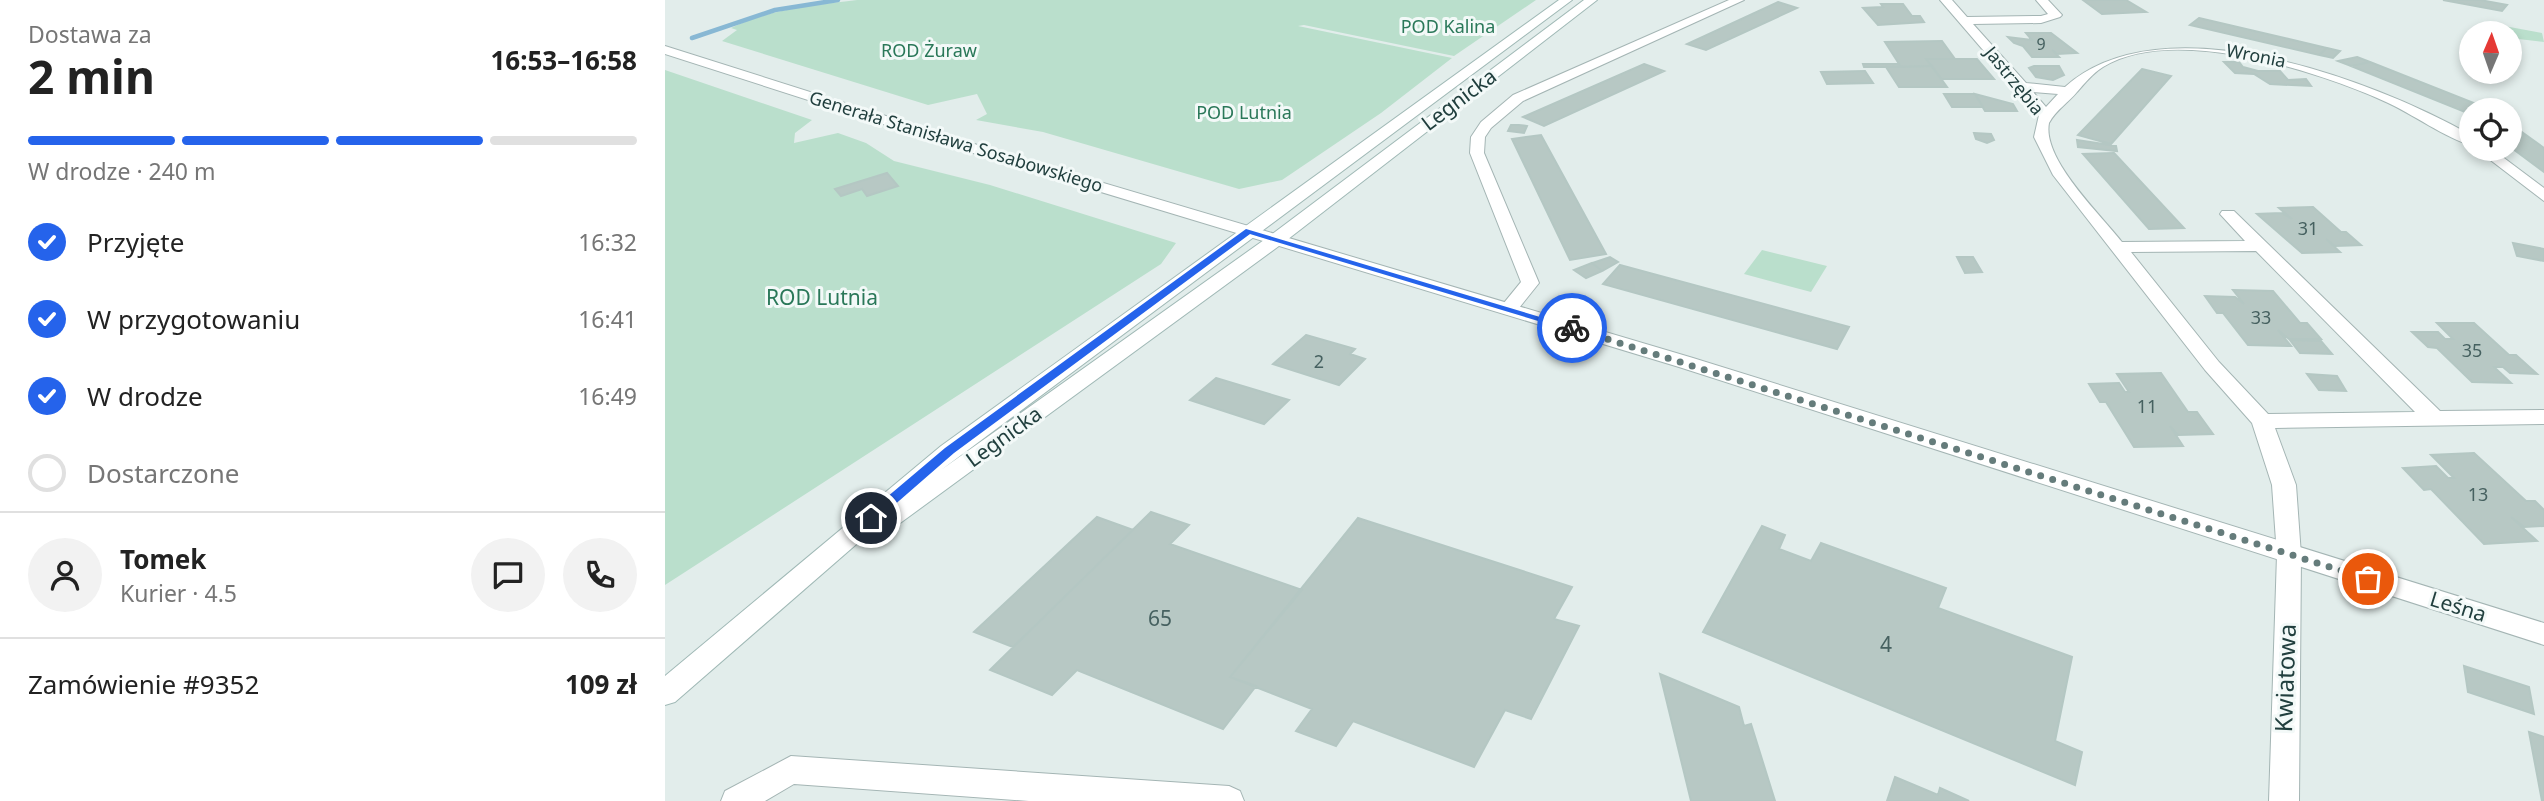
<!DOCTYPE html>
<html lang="pl">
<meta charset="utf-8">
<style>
:root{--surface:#fff;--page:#f2f2f2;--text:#222;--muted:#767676;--line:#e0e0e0;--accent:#2563eb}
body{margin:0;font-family:"Noto Sans",sans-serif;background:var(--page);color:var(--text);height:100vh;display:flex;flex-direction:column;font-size:26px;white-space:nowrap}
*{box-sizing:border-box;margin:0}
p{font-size:23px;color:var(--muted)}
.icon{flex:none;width:38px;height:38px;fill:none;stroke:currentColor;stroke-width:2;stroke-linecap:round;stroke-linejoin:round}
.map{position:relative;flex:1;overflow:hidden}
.sheet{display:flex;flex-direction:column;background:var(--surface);width:665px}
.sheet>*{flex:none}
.needle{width:46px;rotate:2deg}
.fabs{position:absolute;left:1794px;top:21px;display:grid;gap:14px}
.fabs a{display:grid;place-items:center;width:63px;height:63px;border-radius:50%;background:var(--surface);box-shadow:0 4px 10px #0003;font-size:35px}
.pin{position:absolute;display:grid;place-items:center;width:60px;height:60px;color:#fff;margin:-30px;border:4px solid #fff;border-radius:50%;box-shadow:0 2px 7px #0007}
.courier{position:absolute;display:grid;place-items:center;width:70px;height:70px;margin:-35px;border:5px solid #2563eb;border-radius:50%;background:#fff;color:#222;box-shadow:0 2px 9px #0007}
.overview em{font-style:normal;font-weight:700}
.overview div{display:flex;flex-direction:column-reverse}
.overview{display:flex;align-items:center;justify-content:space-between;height:119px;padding:0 28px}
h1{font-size:46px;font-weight:700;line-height:52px}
.bar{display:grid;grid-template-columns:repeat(4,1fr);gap:10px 7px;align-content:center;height:84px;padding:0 28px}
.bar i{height:9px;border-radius:5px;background:var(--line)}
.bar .selected{background:var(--accent)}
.bar p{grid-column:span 4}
.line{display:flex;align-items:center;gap:18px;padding:0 28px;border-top:2px solid var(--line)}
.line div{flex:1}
.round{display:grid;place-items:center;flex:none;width:74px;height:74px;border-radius:37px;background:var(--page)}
ol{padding:0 28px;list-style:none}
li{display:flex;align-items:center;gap:21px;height:77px}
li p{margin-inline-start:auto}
li .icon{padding:7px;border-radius:50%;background:var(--accent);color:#fff;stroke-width:4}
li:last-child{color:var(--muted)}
li i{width:38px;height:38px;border:4px solid var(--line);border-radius:50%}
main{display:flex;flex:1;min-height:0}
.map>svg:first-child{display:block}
.green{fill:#badfcc}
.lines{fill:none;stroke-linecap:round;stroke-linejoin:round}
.stream{stroke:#88b8d4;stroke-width:4.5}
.building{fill:#b7c8c4;stroke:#b4c7c3;stroke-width:2}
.minor-casing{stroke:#a4b5b4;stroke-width:2}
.tertiary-casing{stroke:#a4b5b4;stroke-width:2}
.secondary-casing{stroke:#a0b9b6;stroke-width:2}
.minor{fill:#fff;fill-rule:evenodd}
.tertiary{fill:#fff;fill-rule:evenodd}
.secondary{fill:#fff;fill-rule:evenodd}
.route{fill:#2563eb}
.done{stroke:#657c7b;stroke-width:7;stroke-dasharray:0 12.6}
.labels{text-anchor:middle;stroke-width:6;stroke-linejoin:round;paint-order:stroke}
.far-number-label{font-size:16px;fill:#466160}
.far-park-label{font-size:18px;fill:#2a7859;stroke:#f3f9f8}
.far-street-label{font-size:18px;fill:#213f3e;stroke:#f3f9f8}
.number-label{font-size:18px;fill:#466160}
.street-label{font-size:21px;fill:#213f3e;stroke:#f3f9f8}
.park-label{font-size:21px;fill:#2a7859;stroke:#f3f9f8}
.near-number-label{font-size:21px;fill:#466160}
.near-street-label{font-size:24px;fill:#213f3e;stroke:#f3f9f8}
</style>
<main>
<section class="sheet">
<div class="overview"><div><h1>2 min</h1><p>Dostawa za</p></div><em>16:53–16:58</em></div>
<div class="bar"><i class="selected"></i><i class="selected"></i><i class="selected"></i><i></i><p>W drodze · 240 m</p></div>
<ol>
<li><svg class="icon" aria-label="check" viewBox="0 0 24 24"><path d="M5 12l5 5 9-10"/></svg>Przyjęte<p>16:32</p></li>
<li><svg class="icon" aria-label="check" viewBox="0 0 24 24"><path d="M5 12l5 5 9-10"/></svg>W przygotowaniu<p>16:41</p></li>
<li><svg class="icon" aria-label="check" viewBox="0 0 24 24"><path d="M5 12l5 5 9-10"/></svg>W drodze<p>16:49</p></li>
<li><i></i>Dostarczone</li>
</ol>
<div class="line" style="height:126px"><a class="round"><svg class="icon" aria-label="person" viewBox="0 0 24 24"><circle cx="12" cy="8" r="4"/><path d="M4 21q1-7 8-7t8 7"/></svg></a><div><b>Tomek</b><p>Kurier · 4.5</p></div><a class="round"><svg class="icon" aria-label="chat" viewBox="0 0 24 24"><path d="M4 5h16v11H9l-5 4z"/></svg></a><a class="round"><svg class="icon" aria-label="phone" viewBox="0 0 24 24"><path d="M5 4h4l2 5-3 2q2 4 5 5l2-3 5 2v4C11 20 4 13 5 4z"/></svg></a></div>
<div class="line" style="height:91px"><div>Zamówienie #9352</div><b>109 zł</b></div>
</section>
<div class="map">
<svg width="1879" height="801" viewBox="0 0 1879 801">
<rect width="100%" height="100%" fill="#e2edeb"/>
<path class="green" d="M192 0H871L789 56 639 25 633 26 787 58 716 113 617 180 574 189 378 132 311 120 322 114 312 94 263 105 57 41 72 30 66 28C105 9 149 5 192 0Z
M1834 25 1877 33 1879 42 1845 38 1844 33 1825 31Z
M0 70 147 120 130 133 129 143 173 133 201 143 229 161 325 185 511 243 496 264 0 585Z
M1097 250 1162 266 1146 292 1079 274Z"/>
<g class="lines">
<path class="stream" d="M27 38 110 10 173 0"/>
</g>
<path class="building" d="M1418 0H1461L1481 12 1437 14Z
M1778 0H1815L1842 5 1837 11Z
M1113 2 1132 8 1041 50 1022 44Z
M1216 4H1238L1247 16H1255L1259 22 1213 25 1198 8 1218 7Z
M1534 18 1662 48 1654 55 1525 25Z
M1361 33H1386L1412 53 1392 54 1387 50 1394 57H1367L1358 46 1349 43 1343 37 1367 40Z
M1277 41 1290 59H1261L1267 66 1236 67 1220 42Z
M1662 48 1675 51 1668 58 1654 55Z
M1692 57 1705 62 1686 66 1673 61Z
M1261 59H1312L1329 79H1276Z
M1559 62H1574L1578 67 1593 71H1615L1623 80 1641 79 1646 86 1605 84 1589 74 1570 73Z
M1705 62 1819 107 1800 112 1686 66Z
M979 64 999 71 879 126 858 117Z
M1198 64H1234L1236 67H1199Z
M1267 66 1282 87H1234L1221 67Z
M1369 66H1394L1399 75 1388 80 1371 77 1364 68Z
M1477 69 1506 76 1446 144 1413 135Z
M1200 71 1208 83 1162 84 1156 72Z
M1279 94H1310L1318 107H1287Z
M1310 94 1348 104 1352 111H1320Z
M846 125H854L862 126 859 133 843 131Z
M1844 130H1854L1879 148V172L1844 146Z
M1309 133 1326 134 1329 140 1322 143 1311 139Z
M876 135 941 254 905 260 847 139Z
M1412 140 1451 146 1452 151 1413 147Z
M1449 153 1519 228 1484 229 1418 154Z
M222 173 233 186 202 196 197 189 176 196 170 189Z
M1648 207 1676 232H1681L1696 245 1670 246 1661 239 1675 252 1637 253 1592 214 1617 213 1627 219 1614 208Z
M1848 243 1879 249V261L1852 256Z
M945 257 953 262 937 271 927 263Z
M1292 257H1308L1317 272 1300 273Z
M927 263 937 271 921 278 909 270Z
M955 265 1184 327 1172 349 938 284Z
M1568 290 1608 291 1635 323H1642L1656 339H1624L1613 330 1626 346 1583 345 1558 313H1552L1540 296 1570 297 1579 304Z
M1772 323H1809L1844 355H1851L1872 374 1845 373 1838 367H1829L1846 383 1807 382 1772 348 1763 347 1747 332H1773L1780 339H1788Z
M641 335 690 349 685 354 700 359 674 385 608 364Z
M1625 340 1656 341 1667 354 1635 353Z
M1496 373 1523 412H1532L1548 434 1513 435 1505 426 1518 446 1469 447 1441 402H1435L1424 384 1454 383 1460 392H1464L1452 374Z
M1642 374 1672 376 1681 391 1654 390Z
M551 378 624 400 599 424 525 400Z
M1809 453 1861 501H1870L1879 510V526L1859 527 1846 517 1872 541 1819 544 1766 489 1759 490 1738 468 1771 466 1783 478H1789L1766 455Z
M486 512 524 525 505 544 637 590 565 677 591 686 558 729 412 670 387 695 325 670Z
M432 517 468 530 348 647 309 632Z
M693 518 907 587 889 619 914 626 866 719 840 710 809 767 688 721 671 746 631 731 647 709 565 677Z
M1097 526 1120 535 1114 549 1146 561 1156 543 1281 588 1273 608 1407 657 1390 741 1417 752 1410 785 1038 632Z
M1799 666 1864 687 1869 714 1803 692Z
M995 674 1074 707 1079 726 1086 724 1110 801H1026Z
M1864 732 1879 737V801H1877Z
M1230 777 1273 795 1275 788 1304 801H1222Z"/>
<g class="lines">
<defs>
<path id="minor" d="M1064 0H1079L858 101 826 128 820 137 819 153 874 283 850 313H836L834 309 856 282 805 153 806 137 816 122 848 95Z
M1275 0H1287L1302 17 1376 16 1383 14 1371 0H1383L1397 15 1395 17 1376 23 1308 24 1361 83 1400 87C1496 0 1707 79 1806 135V145C1782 139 1746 113 1721 102 1653 71 1508 24 1438 67 1428 73 1419 84 1412 92 1404 102 1391 110 1384 123 1377 159 1435 214 1457 242L1580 241 1555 214 1557 211H1569L1775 411 1879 410V424L1610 428 1631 485 1636 555 1634 801H1604L1612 555 1607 485 1587 423 1540 370 1388 175 1369 137 1374 115ZM1368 92 1393 94 1381 107ZM1591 251 1750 412 1603 414 1554 362 1466 252Z
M1811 149H1827L1879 188V201Z
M126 756 564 786 575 791 579 801H364L129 784 100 801H56L60 791Z"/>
<path id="tertiary" d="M0 46 341 154 1028 358 1879 623V645L1014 367 330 160 0 54Z"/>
<path id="secondary" d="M894 0H907L276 470 606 235 919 0H932L618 243 227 529 219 532 210 528 10 702 0 705V676L276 446Z"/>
</defs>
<use href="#minor" class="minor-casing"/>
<use href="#tertiary" class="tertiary-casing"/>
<use href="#secondary" class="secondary-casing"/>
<use href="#minor" class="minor"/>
<use href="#tertiary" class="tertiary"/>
<use href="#secondary" class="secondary"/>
</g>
<path class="route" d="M581 229 912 328 903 330 585 234 289 453 211 521H202V514L280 448Z"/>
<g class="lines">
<path class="done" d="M907 328 1703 579"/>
</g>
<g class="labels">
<g class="far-number-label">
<text x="1376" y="50">9</text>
</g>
<g class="far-park-label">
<text x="783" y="33">POD Kalina</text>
<text x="264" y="57">ROD Żuraw</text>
<text x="579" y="119">POD Lutnia</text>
</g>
<g class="far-street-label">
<text transform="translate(1591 56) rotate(11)" y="6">Wronia</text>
<text transform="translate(1349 81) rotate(51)" y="6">Jastrzębia</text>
<text transform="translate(291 142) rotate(17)" y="6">Generała Stanisława Sosabowskiego</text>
</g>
<g class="number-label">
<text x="1643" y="235">31</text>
<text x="1596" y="324">33</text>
<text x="1807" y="357">35</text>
<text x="654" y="368">2</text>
<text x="1482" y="413">11</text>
<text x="1813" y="501">13</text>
</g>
<g class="street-label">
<text transform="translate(794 100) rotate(-37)" y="7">Legnicka</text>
<text transform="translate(339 437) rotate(-36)" y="7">Legnicka</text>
<text transform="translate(1793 607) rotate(17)" y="7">Leśna</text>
</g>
<g class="park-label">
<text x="157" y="305">ROD Lutnia</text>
</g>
<g class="near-number-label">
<text x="495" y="626">65</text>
<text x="1221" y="652">4</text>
</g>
<g class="near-street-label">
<text transform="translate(1621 678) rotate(-88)" y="8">Kwiatowa</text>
</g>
</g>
</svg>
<div class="fabs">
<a><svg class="needle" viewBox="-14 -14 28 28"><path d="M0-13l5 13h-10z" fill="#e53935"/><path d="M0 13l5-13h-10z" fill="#767676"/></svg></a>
<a><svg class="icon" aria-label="locate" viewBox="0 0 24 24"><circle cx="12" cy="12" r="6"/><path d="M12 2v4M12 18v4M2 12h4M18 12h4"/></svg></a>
</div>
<div class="pin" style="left:1703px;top:579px;background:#ea580c"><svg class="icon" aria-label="bag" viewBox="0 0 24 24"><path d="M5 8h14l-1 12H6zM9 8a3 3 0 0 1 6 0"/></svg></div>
<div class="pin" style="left:206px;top:518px;background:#1f2937"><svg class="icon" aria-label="home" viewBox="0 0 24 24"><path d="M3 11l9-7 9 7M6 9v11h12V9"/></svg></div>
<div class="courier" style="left:907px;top:328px"><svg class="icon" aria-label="bike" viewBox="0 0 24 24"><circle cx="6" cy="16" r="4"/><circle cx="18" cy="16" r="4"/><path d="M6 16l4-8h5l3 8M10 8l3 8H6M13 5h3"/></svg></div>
</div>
</main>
